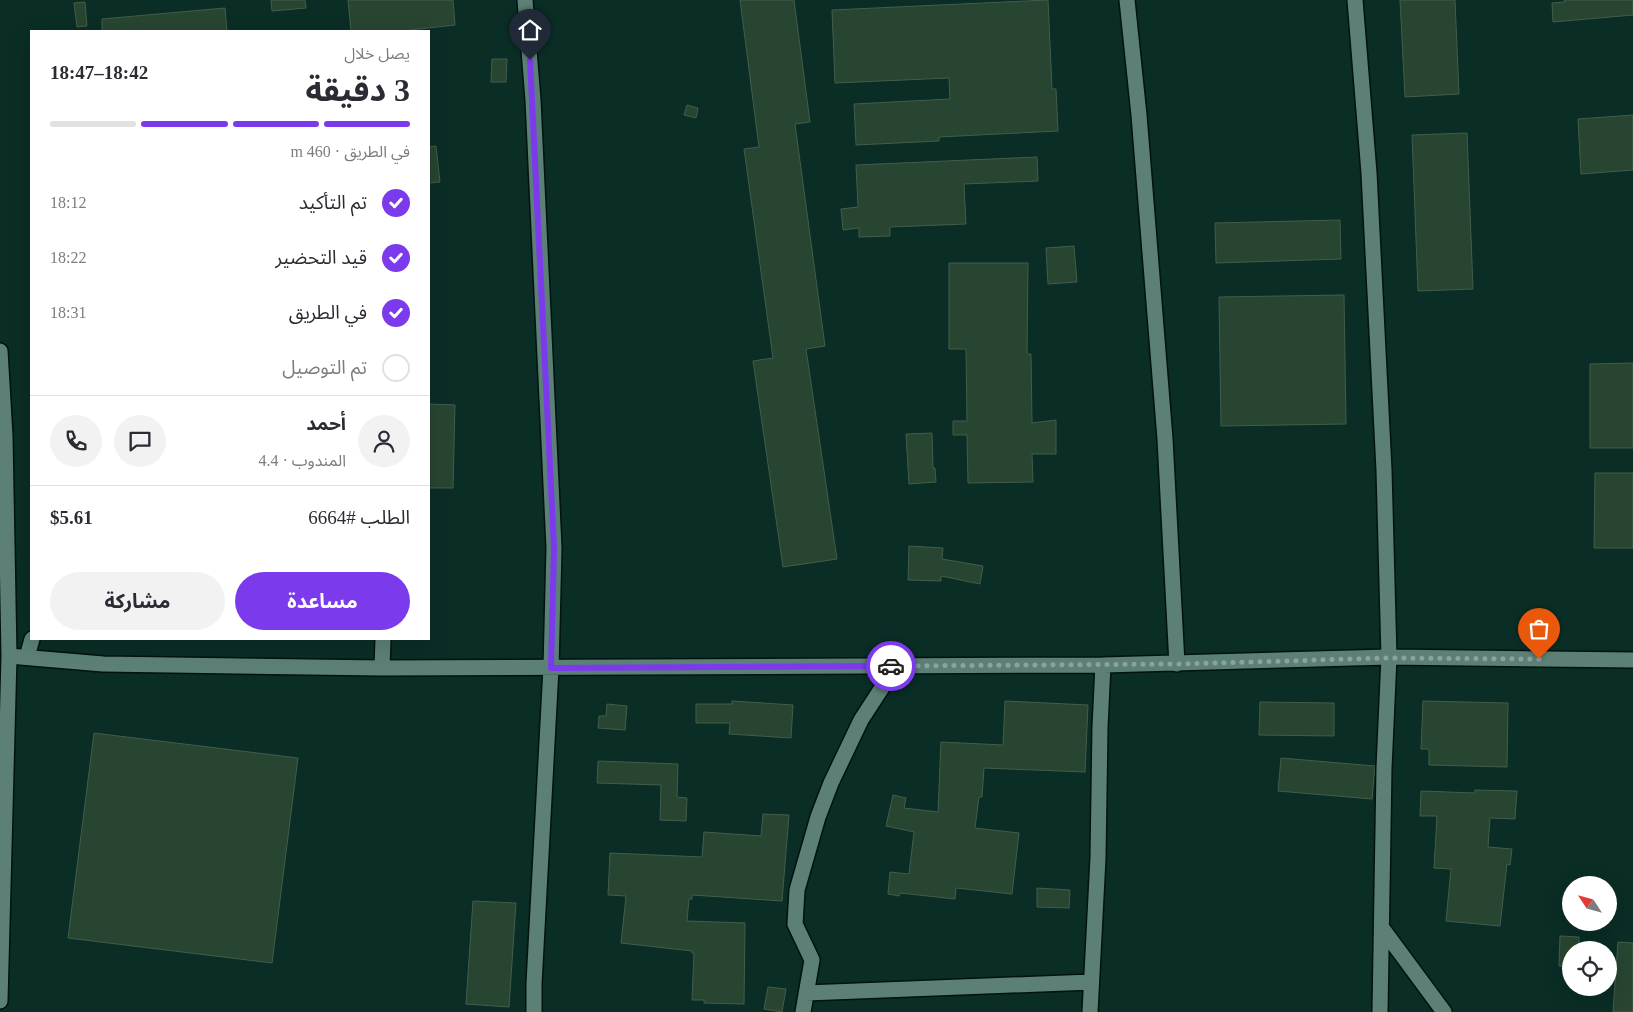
<!DOCTYPE html>
<html lang="ar">
<meta charset="utf-8">
<style>
:root{--surface:#fff;--page:#f2f2f3;--text:#2b2b33;--muted:#7c7c81;--line:#e1e1e2;--accent:#7c3aed}
body{margin:0;font-family:"Times New Roman","Noto Sans Arabic",serif;background:var(--page);color:var(--text);direction:rtl;height:100vh;display:flex;flex-direction:column;font-size:19px;white-space:nowrap}
*{box-sizing:border-box;margin:0}
p{font-size:16px;color:var(--muted)}
.icon{flex:none;width:28px;height:28px;fill:none;stroke:currentColor;stroke-width:2;stroke-linecap:round;stroke-linejoin:round}
.map{position:relative;flex:1;overflow:hidden;direction:ltr}
.panel{position:absolute;left:30px;top:30px;width:400px;height:610px;display:flex;flex-direction:column;background:var(--surface);border-radius:0px;box-shadow:0 5px 20px #0002;direction:rtl}
.panel>*{flex:none}
.needle{width:32px;rotate:306deg}
.fabs{position:absolute;left:1562px;top:876px;display:grid;gap:10px}
.fabs a{display:grid;place-items:center;width:55px;height:55px;border-radius:50%;background:var(--surface);box-shadow:0 5px 20px #0002;font-size:25px}
.pin{position:absolute;display:grid;place-items:center;width:42px;height:42px;color:#fff;margin:-51px -21px;border-radius:50% 50% 50% 0;rotate:-45deg;box-shadow:0 0 5px #0007}
.pin .icon{rotate:45deg}
.courier{position:absolute;display:grid;place-items:center;width:50px;height:50px;margin:-25px;border:4px solid #7c3aed;border-radius:50%;background:#fff;color:#222;box-shadow:0 1px 6px #0007}
.overview em{font-style:normal;font-weight:700}
.overview div{display:flex;flex-direction:column-reverse}
.overview{display:flex;align-items:center;justify-content:space-between;height:85px;padding:0 20px}
h1{font-size:32px;font-weight:700;line-height:38px}
.bar{display:grid;grid-template-columns:repeat(4,1fr);gap:8px 5px;align-content:center;height:60px;padding:0 20px}
.bar i{height:6px;border-radius:4px;background:var(--line)}
.bar .on{background:var(--accent)}
.bar p{grid-column:span 4}
.line{display:flex;align-items:center;gap:12px;padding:0 20px;border-top:1px solid var(--line)}
.line div{flex:1}
.round{display:grid;place-items:center;flex:none;width:52px;height:52px;border-radius:26px;background:var(--page)}
ol{padding:0 20px;list-style:none}
li{display:flex;align-items:center;gap:15px;height:55px}
li p{margin-inline-start:auto}
li .icon{padding:5px;border-radius:50%;background:var(--accent);color:#fff;stroke-width:4}
li:last-child{color:var(--muted)}
li i{width:28px;height:28px;border:2px solid var(--line);border-radius:50%}
.action{display:flex;gap:10px;margin-top:auto;padding:10px 20px}
.action a{flex:1;height:58px;border-radius:30px;background:var(--accent);color:#fff;font-size:20px;font-weight:700;line-height:58px;text-align:center}
.action a+a{background:var(--page);color:var(--text)}
.map>svg:first-child{display:block}
.building{fill:#274530;stroke:#445d4b}
.lines{fill:none;stroke-linecap:round;stroke-linejoin:round}
.minor-casing{stroke:#00140f;stroke-width:18}
.minor{stroke:#5c8076;stroke-width:15}
.done{stroke:#8aa39d;stroke-width:5;stroke-dasharray:0 9}
.route{stroke:#7c3aed;stroke-width:6}
</style>
<div class="map">
<svg width="1633" height="1012" viewBox="0 0 1633 1012">
<rect width="100%" height="100%" fill="#0a2d26"/>
<path class="building" d="M271 0H305L306 8 272 11Z
M348 0H453L455 25 401 31H351Z
M740 0H794L810 122 795 124 825 346 806 349 837 559 783 567 753 361 773 358 744 149 759 147Z
M1048 0 1052 89H1056L1058 131 939 137V141L856 145 854 104 950 99 949 78 835 83 832 10Z
M1400 0H1455L1459 94 1405 97Z
M1564 0H1633V15L1553 22 1552 3 1565 2Z
M85 2 87 26 77 27 74 3Z
M225 8 227 31H102V19Z
M492 59H507L506 82H491Z
M687 105 698 108 696 118 684 115Z
M1633 115V170L1581 174 1578 119Z
M1467 133 1473 289 1418 291 1412 135Z
M436 146 440 182 429 183V147Z
M1037 157 1038 181 964 184 966 224 890 227V236L859 237V228L843 230 841 209 858 207 856 165Z
M1340 220 1341 259 1216 263 1215 223Z
M1074 246 1077 282 1048 284 1046 248Z
M949 263H1028L1027 354H1031L1032 423 1056 420V454H1032L1033 482 968 483 967 435H953V421H967L966 349H949Z
M1344 295 1346 424 1221 426 1219 297Z
M1633 363V448H1590V364Z
M429 404 455 405 453 488H429Z
M932 433 933 468H935L936 482 909 484 906 434Z
M1595 473H1633V548H1594Z
M909 546 943 548 942 559 983 566 980 584 941 576V581L908 580Z
M732 701 793 705 791 738 729 734 730 723H696V704H732Z
M1005 701 1088 705 1085 772 984 768 982 797H979L975 828 1019 833 1012 894 956 888 955 899 900 893 899 896 888 894 890 872 909 874 914 832 886 826 893 795 906 798 904 808 938 812 941 742 1003 745Z
M1423 701 1508 703 1507 767 1429 765V749H1421Z
M1260 702 1334 703V736L1259 735Z
M607 704 627 706 625 730 598 728 599 716H606Z
M94 733 298 758 272 963 68 938Z
M1281 758 1375 766 1372 799 1278 791Z
M598 761 678 764 677 797 687 798 686 821 660 820 661 785 597 783Z
M1475 790 1517 791 1515 819 1490 818 1488 847 1512 849 1510 865 1507 864 1500 926 1446 921 1451 869 1434 868 1437 816H1420L1421 791 1475 793Z
M763 814 789 815 782 901 692 895V899H689L687 921 745 923 744 1004 704 1003V1000H692L694 953H692V951L621 943 626 896 608 895 610 853 702 857 704 832 761 836Z
M1037 888 1070 890 1069 908 1037 907Z
M473 901 516 903 509 1007 466 1004Z
M1560 936 1579 937V950H1571V967L1559 966Z
M1618 942 1633 943V1012H1613Z
M768 987 786 989 782 1012 764 1009Z"/>
<g class="lines">
<defs>
<path id="minor" d="M525 0 533 100 554 548 551 668 534 984V1012
M1127 0 1139 115 1165 439 1177 664
M1355 0 1369 173 1384 470 1389 657 1384 768 1380 1012
M0 351 5 436 9 656 0 1001
M9 656 103 664 382 668 1103 665 1389 657 1633 660
M27 657 32 639
M382 668 383 639
M1382 928 1444 1012
M806 993 1091 982
M803 1012 812 960 795 924 797 890 818 817 831 783 861 720 896 666
M1090 1012 1098 858 1100 727 1103 665"/>
</defs>
<use href="#minor" class="minor-casing"/>
<use href="#minor" class="minor"/>
</g>
<g class="lines">
<path class="done" d="M891 666 1177 664 1389 658 1539 659"/>
<path class="route" d="M530 60 554 548 551 668 891 666"/>
</g>
</svg>
<div class="fabs">
<a><svg class="needle" viewBox="-14 -14 28 28"><path d="M0-13l5 13h-10z" fill="#e53935"/><path d="M0 13l5-13h-10z" fill="#7c7c81"/></svg></a>
<a><svg class="icon" aria-label="locate" viewBox="0 0 24 24"><circle cx="12" cy="12" r="6"/><path d="M12 2v4M12 18v4M2 12h4M18 12h4"/></svg></a>
</div>
<div class="pin" style="left:1539px;top:659px;background:#ea580c"><svg class="icon" aria-label="bag" viewBox="0 0 24 24"><path d="M5 8h14l-1 12H6zM9 8a3 3 0 0 1 6 0"/></svg></div>
<div class="pin" style="left:530px;top:60px;background:#1f2937"><svg class="icon" aria-label="home" viewBox="0 0 24 24"><path d="M3 11l9-7 9 7M6 9v11h12V9"/></svg></div>
<div class="courier" style="left:891px;top:666px"><svg class="icon" aria-label="car" viewBox="0 0 24 24"><path d="M5 17H2v-5l4-1 3-4h7l3 4 3 1v5h-3M9 17h6M6 11h13"/><circle cx="7" cy="17" r="2"/><circle cx="17" cy="17" r="2"/></svg></div>
<section class="panel">
<div class="overview"><div><h1>3 دقيقة</h1><p>يصل خلال</p></div><em>18:42–18:47</em></div>
<div class="bar"><i class="on"></i><i class="on"></i><i class="on"></i><i></i><p>في الطريق · 460 m</p></div>
<ol>
<li><svg class="icon" aria-label="check" viewBox="0 0 24 24"><path d="M5 12l5 5 9-10"/></svg>تم التأكيد<p>18:12</p></li>
<li><svg class="icon" aria-label="check" viewBox="0 0 24 24"><path d="M5 12l5 5 9-10"/></svg>قيد التحضير<p>18:22</p></li>
<li><svg class="icon" aria-label="check" viewBox="0 0 24 24"><path d="M5 12l5 5 9-10"/></svg>في الطريق<p>18:31</p></li>
<li><i></i>تم التوصيل</li>
</ol>
<div class="line" style="height:90px"><a class="round"><svg class="icon" aria-label="person" viewBox="0 0 24 24"><circle cx="12" cy="8" r="4"/><path d="M4 21q1-7 8-7t8 7"/></svg></a><div><b>أحمد</b><p>المندوب · 4.4</p></div><a class="round"><svg class="icon" aria-label="chat" viewBox="0 0 24 24"><path d="M4 5h16v11H9l-5 4z"/></svg></a><a class="round"><svg class="icon" aria-label="phone" viewBox="0 0 24 24"><path d="M5 4h4l2 5-3 2q2 4 5 5l2-3 5 2v4C11 20 4 13 5 4z"/></svg></a></div>
<div class="line" style="height:65px"><div>الطلب #6664</div><b>$5.61</b></div>
<div class="action"><a>مساعدة</a><a>مشاركة</a></div>
</section>
</div>
